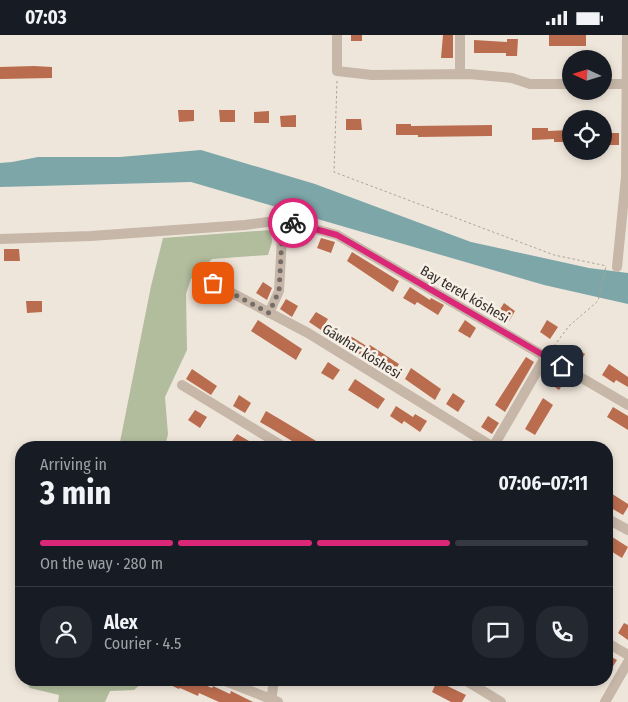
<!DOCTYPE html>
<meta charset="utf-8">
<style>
:root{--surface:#171b24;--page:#242831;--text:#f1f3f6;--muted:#9ea1a6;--line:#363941;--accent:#db2777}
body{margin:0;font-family:"Fira Sans Condensed",sans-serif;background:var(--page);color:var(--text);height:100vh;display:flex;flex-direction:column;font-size:19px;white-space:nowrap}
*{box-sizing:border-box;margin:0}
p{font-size:16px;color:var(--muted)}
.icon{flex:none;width:28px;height:28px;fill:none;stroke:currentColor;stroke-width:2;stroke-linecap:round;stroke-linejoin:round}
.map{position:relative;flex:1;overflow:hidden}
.details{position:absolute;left:15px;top:406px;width:598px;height:245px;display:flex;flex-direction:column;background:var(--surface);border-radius:20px;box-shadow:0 2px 8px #0003}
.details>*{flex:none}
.needle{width:32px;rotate:274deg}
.controls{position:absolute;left:562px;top:15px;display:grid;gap:10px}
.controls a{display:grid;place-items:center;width:50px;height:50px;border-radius:50%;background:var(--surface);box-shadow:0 2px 8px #0003;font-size:25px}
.pin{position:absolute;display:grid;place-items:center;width:42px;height:42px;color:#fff;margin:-21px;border-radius:10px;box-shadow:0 2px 8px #0006}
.courier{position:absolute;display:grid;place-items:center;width:50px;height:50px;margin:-25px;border:4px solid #db2777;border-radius:50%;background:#fff;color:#222;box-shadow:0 1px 6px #0007}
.summary em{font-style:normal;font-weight:700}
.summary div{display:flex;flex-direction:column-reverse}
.summary{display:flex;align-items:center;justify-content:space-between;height:85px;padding:0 25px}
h1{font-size:32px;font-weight:700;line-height:38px}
.bar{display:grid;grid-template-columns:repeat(4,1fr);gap:8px 5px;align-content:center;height:60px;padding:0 25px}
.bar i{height:6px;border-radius:4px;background:var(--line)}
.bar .selected{background:var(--accent)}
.bar p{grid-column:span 4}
.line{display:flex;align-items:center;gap:12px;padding:0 25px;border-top:1px solid var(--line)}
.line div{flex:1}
.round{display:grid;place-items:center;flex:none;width:52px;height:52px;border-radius:20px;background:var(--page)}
.status{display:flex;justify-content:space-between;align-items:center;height:35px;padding:0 25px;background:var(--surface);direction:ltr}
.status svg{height:14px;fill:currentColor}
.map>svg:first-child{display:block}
.green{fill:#b1bd9d}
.water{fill:#7da6a9}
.building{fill:#ba6c4e}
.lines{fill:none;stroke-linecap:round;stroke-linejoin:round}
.path{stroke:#b1a193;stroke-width:1;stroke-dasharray:2.5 2.5;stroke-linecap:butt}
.minor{stroke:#c6b7a8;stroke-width:10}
.done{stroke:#756d67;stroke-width:5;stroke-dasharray:0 9}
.route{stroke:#db2777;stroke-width:6}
.labels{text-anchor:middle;stroke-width:5;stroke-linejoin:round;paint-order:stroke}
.street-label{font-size:14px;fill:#332c28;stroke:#f7f0e7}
</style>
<div class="status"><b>07:03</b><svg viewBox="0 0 49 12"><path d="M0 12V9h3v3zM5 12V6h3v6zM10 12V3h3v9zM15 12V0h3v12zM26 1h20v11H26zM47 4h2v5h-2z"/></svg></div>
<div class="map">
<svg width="628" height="667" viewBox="0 0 628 667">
<rect width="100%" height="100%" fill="#efe6db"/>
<path class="green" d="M271 195 272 207 268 220 212 224 191 244 186 259 187 315 165 362 168 399 165 412H119L151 251 163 203Z
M44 645H145L134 655 110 656 105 667H58L59 660 30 653 27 649 32 646Z"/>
<path class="water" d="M201 115 315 149 471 207 589 233 628 238V269L544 250 191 147 0 152V128L12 127 38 122H120Z"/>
<path class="building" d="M351 0H362V6H351Z
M443 0H453V23H441Z
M549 0H586V11H549Z
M507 4H518L517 21H506V18H474V5L507 7Z
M34 31 52 32V43L0 44V32Z
M178 75H194V86L179 87Z
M219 75H235V87H220Z
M269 76V88H254V77Z
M296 80V92H281L280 81Z
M346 84H361L362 95H346Z
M396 89H411V91L492 90V101L418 102V100H396Z
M532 93H548V96L569 95V107H554V104L532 105Z
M606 98H619V110H606Z
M321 203 335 207 331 218 317 213Z
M4 214H19L20 226H4Z
M352 217 399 246 393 257 347 226Z
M263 247 272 253 267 265 256 258Z
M410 252 430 265 431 263 444 270 438 280 417 267 415 270 403 263Z
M286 264 298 271 292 282 280 274Z
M26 266H42V277L27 278Z
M504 268 515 276 509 286 497 279Z
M316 277 328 284 321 295 309 287Z
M258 285 302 314 296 325 251 296Z
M465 285 476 293 470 303 458 296Z
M547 285 558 292 550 304 540 297Z
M349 300 368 312 370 310 399 329 392 340 355 316 354 318 342 310Z
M573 311 585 319 579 329 567 322Z
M526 322 534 327 505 377 495 370Z
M328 327 340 335 333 345 321 338Z
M609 329 628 342V352L616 345 614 348 602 340Z
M411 333 441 354 435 365 405 344Z
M192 334 217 351 211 360 186 344Z
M557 336 567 343 559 355 549 348Z
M355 344 385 364 378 374 348 355Z
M453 358 465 366 458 377 446 369Z
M239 360 251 368 245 378 233 371Z
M543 363 553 370 535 400 525 394Z
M396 371 413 382 415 379 427 386 420 397 404 386 402 389 390 381Z
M613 372 628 381V395L607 382Z
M195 375 207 382 200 393 188 385Z
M266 376 283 386 326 412H302L272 394 260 387Z
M488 381 499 388 492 399 481 392Z
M237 399 249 406 248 408 255 412H235L230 409Z
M606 455 628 469V472L623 480 606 470Z
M606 498 628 512 622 523 606 513Z
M624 588 628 590V605L618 598Z
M606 619 617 625 610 636 606 633Z
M159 645H194L212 653 213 651 230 659 231 656 253 667H219L199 658 198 661 180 653 179 654Z
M437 646 466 660 462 667H451L432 657Z"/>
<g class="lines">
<path class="path" d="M337 46 334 137 554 220 607 231
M551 315 569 291 598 266 606 231"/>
<path class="minor" d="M337 0V36L372 40 469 39 512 43 530 49H571
M460 39V0
M604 49H628
M0 204 91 201 245 190 283 185 337 200 628 370
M617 232 626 142 627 0
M213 248 308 298 493 412
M269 278 279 256 283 185
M182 350 284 412
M493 412 546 321
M606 483 628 495
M606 607 628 620
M223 645 278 667
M465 645 501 667
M271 667 274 645
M605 667 628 627"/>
</g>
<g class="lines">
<path class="done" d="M213 248 269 278 279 256 283 185 293 188"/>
<path class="route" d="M293 188 337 200 562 331"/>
</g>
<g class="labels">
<g class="street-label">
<text transform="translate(465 259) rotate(30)" y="5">Bay terek kóshesi</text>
<text transform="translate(362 316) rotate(32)" y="5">Gáwhar kóshesi</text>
</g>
</g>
</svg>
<div class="controls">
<a><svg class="needle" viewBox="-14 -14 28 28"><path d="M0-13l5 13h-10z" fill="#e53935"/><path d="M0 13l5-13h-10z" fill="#9ea1a6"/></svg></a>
<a><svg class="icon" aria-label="locate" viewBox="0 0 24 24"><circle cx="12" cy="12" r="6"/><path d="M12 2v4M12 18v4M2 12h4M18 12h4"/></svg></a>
</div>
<div class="pin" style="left:213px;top:248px;background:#ea580c"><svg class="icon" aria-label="bag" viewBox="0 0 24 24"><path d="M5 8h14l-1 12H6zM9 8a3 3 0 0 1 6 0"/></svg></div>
<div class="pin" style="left:562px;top:331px;background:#1f2937"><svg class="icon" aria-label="home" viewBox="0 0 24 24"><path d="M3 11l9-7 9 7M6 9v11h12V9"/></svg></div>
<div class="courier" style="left:293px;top:188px"><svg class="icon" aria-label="bike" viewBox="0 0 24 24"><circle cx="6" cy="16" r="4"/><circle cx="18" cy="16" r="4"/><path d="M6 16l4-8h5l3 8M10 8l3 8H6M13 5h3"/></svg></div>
<section class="details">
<div class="summary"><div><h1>3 min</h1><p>Arriving in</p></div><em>07:06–07:11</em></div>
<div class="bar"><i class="selected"></i><i class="selected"></i><i class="selected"></i><i></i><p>On the way · 280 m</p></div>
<div class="line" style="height:90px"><a class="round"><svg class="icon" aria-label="person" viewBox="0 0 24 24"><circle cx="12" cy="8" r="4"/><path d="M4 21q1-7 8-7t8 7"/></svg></a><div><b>Alex</b><p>Courier · 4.5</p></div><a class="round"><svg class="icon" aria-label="chat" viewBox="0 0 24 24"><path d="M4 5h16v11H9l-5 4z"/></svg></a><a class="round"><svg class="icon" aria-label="phone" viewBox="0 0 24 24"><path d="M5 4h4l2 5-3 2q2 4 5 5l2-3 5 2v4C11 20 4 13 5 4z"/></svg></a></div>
</section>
</div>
